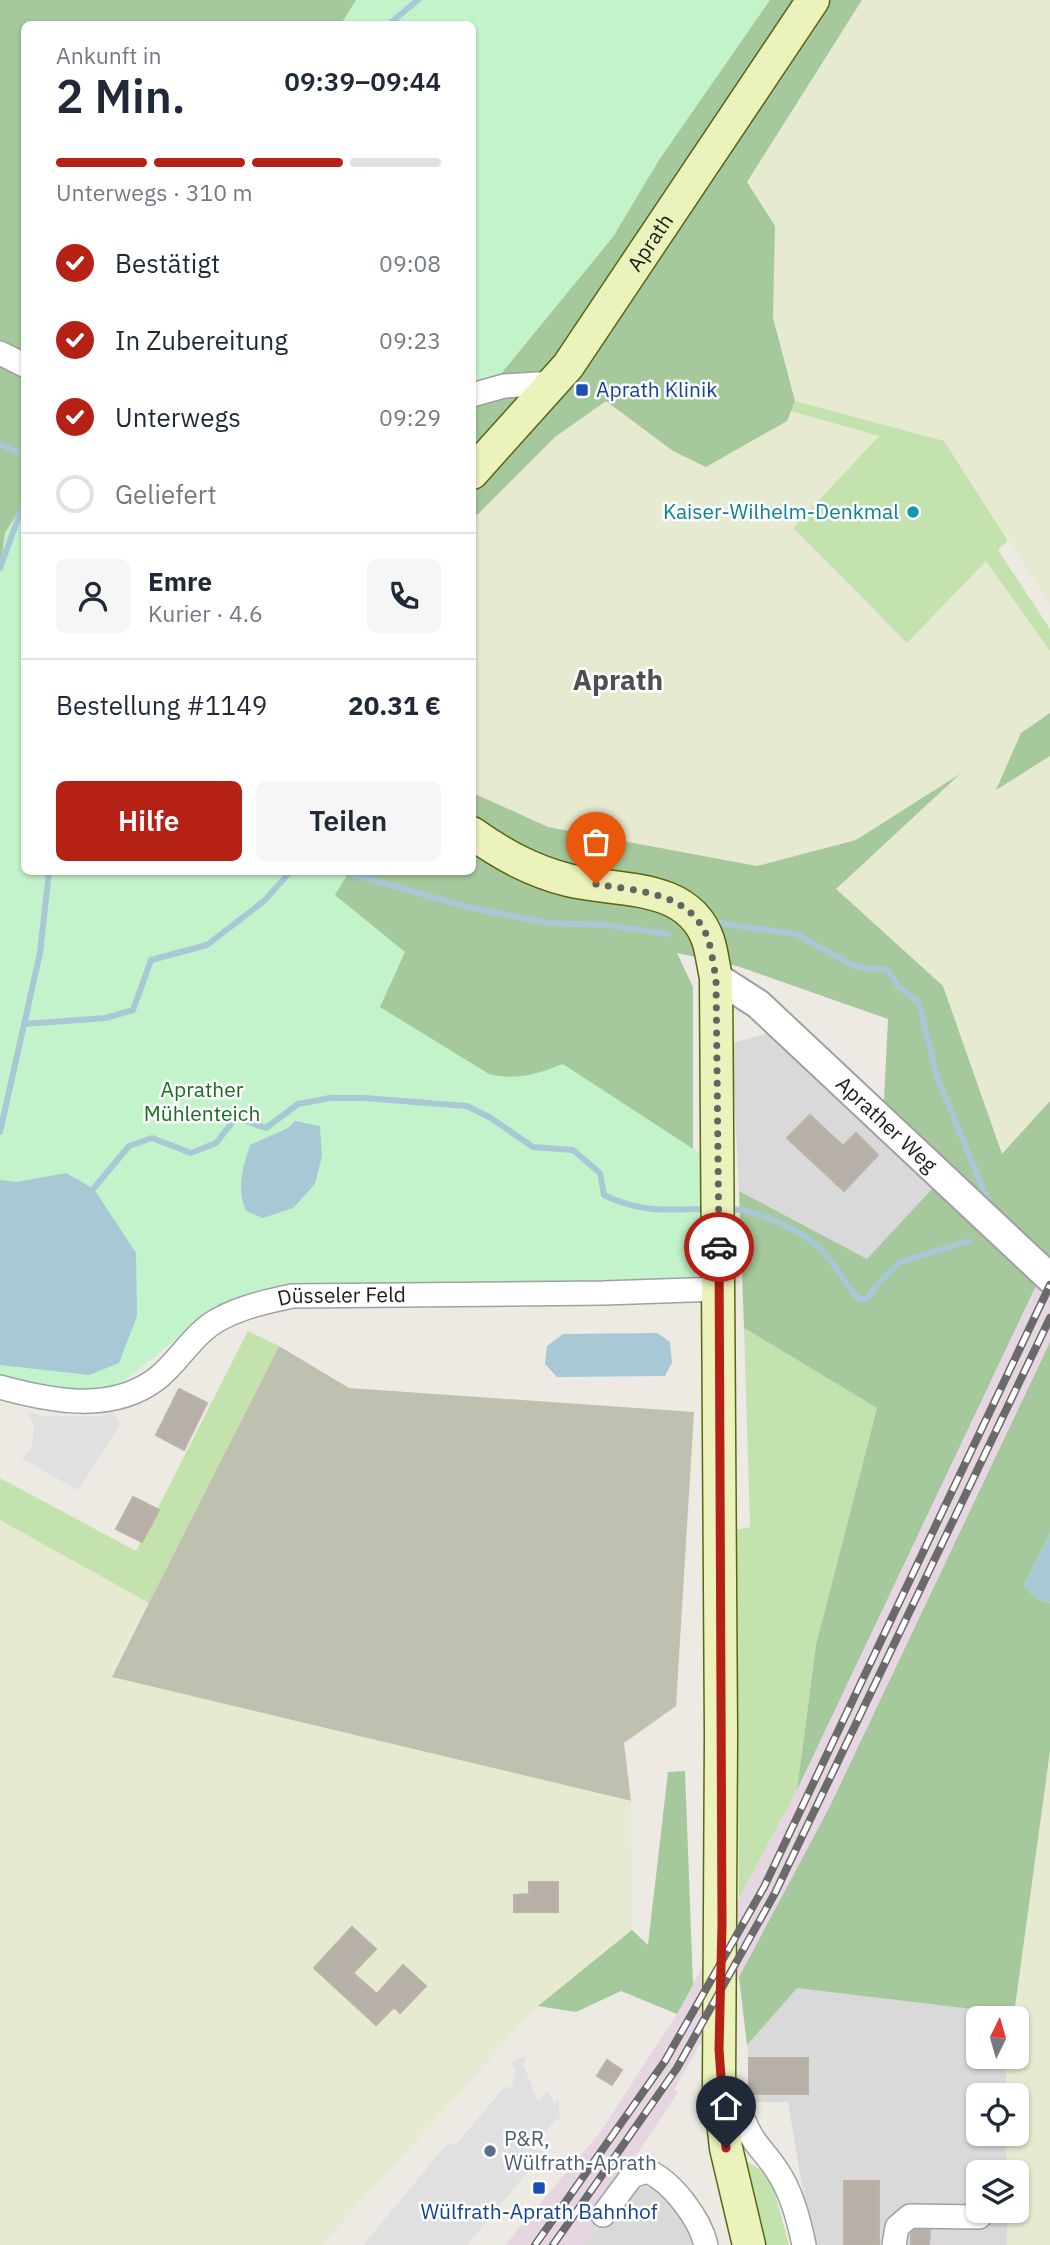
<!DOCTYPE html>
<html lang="de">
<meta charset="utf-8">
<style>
:root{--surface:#fff;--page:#f6f6f7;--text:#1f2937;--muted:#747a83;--line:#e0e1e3;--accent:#b52114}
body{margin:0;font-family:"IBM Plex Sans",sans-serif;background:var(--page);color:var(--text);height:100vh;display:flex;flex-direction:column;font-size:26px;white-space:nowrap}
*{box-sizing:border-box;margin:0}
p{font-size:23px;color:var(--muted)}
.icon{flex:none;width:38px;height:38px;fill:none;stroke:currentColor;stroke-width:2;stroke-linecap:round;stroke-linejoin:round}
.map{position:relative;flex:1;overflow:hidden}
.drawer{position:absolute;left:21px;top:21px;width:455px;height:854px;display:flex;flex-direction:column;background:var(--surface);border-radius:10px;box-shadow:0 2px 5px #0004}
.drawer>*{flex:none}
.needle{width:46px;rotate:5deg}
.tools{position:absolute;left:966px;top:2006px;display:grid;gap:14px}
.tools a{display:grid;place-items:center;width:63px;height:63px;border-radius:10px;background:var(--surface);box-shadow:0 2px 5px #0004;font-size:35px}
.pin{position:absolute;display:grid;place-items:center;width:60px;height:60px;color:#fff;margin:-72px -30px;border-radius:50% 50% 50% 0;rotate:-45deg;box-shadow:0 0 7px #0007}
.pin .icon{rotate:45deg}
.courier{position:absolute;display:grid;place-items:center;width:70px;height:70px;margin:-35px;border:5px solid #b52114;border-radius:50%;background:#fff;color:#222;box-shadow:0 2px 9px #0007}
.headline em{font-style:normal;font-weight:600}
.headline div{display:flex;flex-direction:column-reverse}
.headline{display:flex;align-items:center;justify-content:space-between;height:119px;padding:0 35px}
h1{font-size:46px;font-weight:600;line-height:52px}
.bar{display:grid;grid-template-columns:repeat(4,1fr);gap:10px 7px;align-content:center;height:84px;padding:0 35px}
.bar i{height:9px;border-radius:5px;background:var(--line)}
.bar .selected{background:var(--accent)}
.bar p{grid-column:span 4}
.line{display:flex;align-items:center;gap:18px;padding:0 35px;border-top:2px solid var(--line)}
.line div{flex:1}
.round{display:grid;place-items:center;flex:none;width:74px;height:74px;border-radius:10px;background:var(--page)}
ol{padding:0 35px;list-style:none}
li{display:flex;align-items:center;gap:21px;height:77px}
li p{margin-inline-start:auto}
li .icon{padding:7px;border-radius:50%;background:var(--accent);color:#fff;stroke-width:4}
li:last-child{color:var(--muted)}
li i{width:38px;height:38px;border:4px solid var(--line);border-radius:50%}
.action{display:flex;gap:14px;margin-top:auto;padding:14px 35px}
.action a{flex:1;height:80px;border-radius:10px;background:var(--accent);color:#fff;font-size:28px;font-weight:600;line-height:80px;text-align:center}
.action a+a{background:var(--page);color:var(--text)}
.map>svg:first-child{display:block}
.residential{fill:#dad9d9}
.industrial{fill:#e5d6e1}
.construction{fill:#bfc0b0}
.farmland{fill:#e6ead0}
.grass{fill:#c3e2ad}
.forest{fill:#a5c89c}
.park{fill:#c3f3cb}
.parking{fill:#e0e0e0}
.water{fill:#a8c8d6}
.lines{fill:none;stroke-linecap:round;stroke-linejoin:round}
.stream{stroke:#a8c8d6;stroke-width:6}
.building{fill:#b6b0a9;stroke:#bdb2a7;stroke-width:2}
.minor-casing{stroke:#a0a0a0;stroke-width:26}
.tertiary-casing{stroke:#a0a0a0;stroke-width:32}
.secondary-casing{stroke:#57670f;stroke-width:35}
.minor{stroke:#fff;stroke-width:23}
.tertiary{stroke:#fff;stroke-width:28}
.secondary{stroke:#ebf2bb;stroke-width:32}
.rail-casing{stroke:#6a6a6a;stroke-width:8}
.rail{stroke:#fff;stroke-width:5;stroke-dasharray:16;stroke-linecap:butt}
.done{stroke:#656462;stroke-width:7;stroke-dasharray:0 12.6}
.route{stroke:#b52114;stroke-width:9}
.transit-dot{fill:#1a4fb4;stroke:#fff;stroke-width:2.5}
.culture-dot{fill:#0f9aa8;stroke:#fff;stroke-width:2.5}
.service-dot{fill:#5c6f8a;stroke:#fff;stroke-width:2.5}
.labels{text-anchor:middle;stroke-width:5;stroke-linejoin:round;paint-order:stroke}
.street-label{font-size:21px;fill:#1c1c1c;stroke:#fff}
.transit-label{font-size:21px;fill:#164399;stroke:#fff;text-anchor:start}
.culture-label{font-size:21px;fill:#0d838f;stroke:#fff;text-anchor:end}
.park-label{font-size:21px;fill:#166f25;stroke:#fff}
.service-label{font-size:21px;fill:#4e5e75;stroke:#fff;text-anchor:start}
.district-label{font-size:28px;font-weight:bold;fill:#4f4f4f;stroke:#fff}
</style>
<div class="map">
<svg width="1050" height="2245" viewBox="0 0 1050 2245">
<rect width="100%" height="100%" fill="#edeae3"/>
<path class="residential" d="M769 1033 933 1188 867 1260 739 1191 732 1043Z
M797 1987 1014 2014 1013 2018H978V2056H1008L1006 2095H978V2133H1006L1007 2172H978V2210H1007V2245H812L788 2102H754L747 2045Z
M644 2186 658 2188 669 2196 699 2245H583L623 2197Z"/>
<path class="industrial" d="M1050 1254V1342L830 1806 739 1977 674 2089 678 2092 613 2190 623 2197 583 2245H505L601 2131 677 2014 797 1790Z"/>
<path class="construction" d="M279 1346 349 1388 694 1412 676 1706 624 1743 631 1801 111 1677Z"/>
<path class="farmland" d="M862 0H1050V604L944 441 795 401 773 318 775 226 747 182Z
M606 401 673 451 787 421 791 411 879 435 793 528 906 643 986 561 1050 651V713L1021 733 998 789 1050 756V1101L1002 1155 943 986 835 889 956 777 856 840 757 866 548 827 473 793V519L555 437Z
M0 1520 149 1603 112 1677 631 1801 632 1930 538 2006 322 2245H0Z
M1050 1752V2245H1007V2210H1017V2172H1007L1006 2133H1017V2095H1006V2070L1008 2056H1017V2018H1013Z"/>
<path class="grass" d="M795 401 944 441 1008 541 998 550 1050 629V651L986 561 907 643 793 528 879 436 791 411Z
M744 1328 877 1408 816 1645 797 1790 739 1898 736 1530 750 1527Z
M248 1331 279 1346 149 1603 0 1520V1478L136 1551Z
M744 2160 770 2175 789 2245H764Z"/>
<path class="forest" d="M0 0H436L420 24H24V872H472L473 793 548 827 757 866 856 840 960 774 836 889 943 986 1002 1154 1050 1101V1256L797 1790 816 1645 877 1408 744 1328 739 1191 867 1259 932 1189 884 1100 888 1019 737 966 677 953 693 987V1281L245 1298 119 1363 0 915Z
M758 0H862L747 182 775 226 773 318 795 401 787 421 706 467 673 451 606 401 555 437 473 519V320Z
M1050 713V756L996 790 1021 733Z
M1050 1342V1533L1024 1585 1035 1598 1050 1603V1751L1014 2014 797 1988 747 2045 739 1977 830 1806Z
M685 1771 693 1985 677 2014 621 1991 576 2012 538 2006 632 1930 648 1945 668 1772Z"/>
<path class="park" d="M356 0H770L659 160 613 237 473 408 472 24H341Z
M24 502V872H349L335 895 405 952 380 1007 489 1074C516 1081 537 1074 563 1064L704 1156 694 1279 221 1303 119 1385 85 1399 0 1384V570L5 533Z"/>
<path class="parking" d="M28 1412 43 1416H102L114 1412 120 1425 78 1490 22 1459 32 1446 34 1428Z
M527 2056 523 2064 538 2101 548 2091 554 2104 558 2100 560 2120 556 2119 532 2149 544 2152 467 2245H363L447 2144H456L505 2087 510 2088 513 2084 515 2067 509 2064Z"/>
<path class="water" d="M295 1121 320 1126 322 1156 315 1184 293 1208 263 1218 246 1211C236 1188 243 1168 250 1145L288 1128Z
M66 1173 94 1189 136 1253 137 1316 119 1363 89 1375 0 1365V1180L16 1182Z
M657 1333 670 1342 672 1363 665 1376 557 1377 545 1364 547 1346 563 1334Z
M1050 1533V1603L1035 1598 1024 1585Z"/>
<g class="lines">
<path class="stream" d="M389 24 418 0
M0 444 24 455
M0 568 24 502
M344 872 467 907 547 923 607 925 668 934
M719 923 796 934 856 967 888 970 898 986 919 1003 937 1077 989 1203
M24 1024 106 1018 133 1010 151 960 207 945 264 901 290 872
M0 1132 40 953 49 872
M89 1194 129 1146 152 1138 191 1153 216 1143 236 1118 266 1128 298 1104 330 1098H364L467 1106 491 1118 533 1147 573 1150 600 1173 604 1195C643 1214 667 1209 708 1209
M726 1209C755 1208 803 1230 823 1252 837 1266 845 1285 859 1299H867L876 1286 900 1262 969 1241"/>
</g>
<path class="building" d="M810 1115 843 1146 856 1133 878 1155 844 1191 787 1138Z
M179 1389 207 1403 184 1450 156 1435Z
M133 1497 159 1510 142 1542 116 1529Z
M529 1882H558V1912H514V1895L529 1894Z
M352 1927 376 1949 353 1973 377 1994 403 1965 426 1986 400 2013 394 2007 376 2025 314 1968Z
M749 2058H808V2094H749Z
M607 2060 622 2070 612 2085 597 2076Z
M844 2181H879V2245H844Z
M915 2230H930L929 2245H911V2234Z"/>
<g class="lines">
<defs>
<g id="minor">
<path d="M0 353 24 365"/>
<path d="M472 395 504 386 555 383"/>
<path id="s1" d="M0 1387C51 1401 113 1414 159 1377 179 1360 194 1334 216 1321 240 1307 265 1302 292 1296L604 1293 719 1289"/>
<path d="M744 2121C754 2146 765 2151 778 2172 792 2193 799 2220 804 2245"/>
<path d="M603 2215 632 2176 647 2171C672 2181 700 2219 706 2245"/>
<path d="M894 2245 897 2227 910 2216 979 2217"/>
</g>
<g id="tertiary">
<path id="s2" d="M716 977 758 1004 1050 1278"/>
</g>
<g id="secondary">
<path id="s3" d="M472 473 568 366 813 0"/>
<path d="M472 833C503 855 532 871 568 880 617 892 688 882 708 940 712 952 713 965 716 977L721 1735 719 2085 726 2148 749 2245"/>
</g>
</defs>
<use href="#minor" class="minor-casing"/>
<use href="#tertiary" class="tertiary-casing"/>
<use href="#secondary" class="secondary-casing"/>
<use href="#minor" class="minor"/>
<use href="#tertiary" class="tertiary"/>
<use href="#secondary" class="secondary"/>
<defs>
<path id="rail" d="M535 2245 665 2061 764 1887 1050 1285
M553 2245 677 2068 775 1893 1050 1318"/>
</defs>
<use href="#rail" class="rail-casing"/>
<use href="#rail" class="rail"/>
</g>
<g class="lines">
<path class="done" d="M596 884C638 891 691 892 708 939 712 951 713 965 716 977L719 1247"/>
<path class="route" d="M719 1247 722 1925 719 2049 726 2148"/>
</g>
<g class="transit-dot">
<rect x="575" y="383" width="14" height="14" rx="3.5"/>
<rect x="532" y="2181" width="14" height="14" rx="3.5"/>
</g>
<circle class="culture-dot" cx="913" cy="512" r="7"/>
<circle class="service-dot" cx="490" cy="2151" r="7"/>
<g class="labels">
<g class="street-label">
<text dy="7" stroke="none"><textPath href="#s3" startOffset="292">Aprath</textPath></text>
<text dy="7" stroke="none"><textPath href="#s2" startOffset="226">Aprather Weg</textPath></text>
<text dy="7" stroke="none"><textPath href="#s1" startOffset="376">Düsseler Feld</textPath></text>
</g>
<g class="transit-label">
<text x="596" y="397">Aprath Klinik</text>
<text x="539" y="2219" text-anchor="middle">Wülfrath-Aprath Bahnhof</text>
</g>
<g class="culture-label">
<text x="899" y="519">Kaiser-Wilhelm-Denkmal</text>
</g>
<g class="park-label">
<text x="202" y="1097">Aprather<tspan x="202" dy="24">Mühlenteich</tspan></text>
</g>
<g class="service-label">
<text x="504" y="2146">P&amp;R,<tspan x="504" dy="24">Wülfrath-Aprath</tspan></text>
</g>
<g class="district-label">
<text x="618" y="690">Aprath</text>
</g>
</g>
</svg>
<div class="tools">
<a><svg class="needle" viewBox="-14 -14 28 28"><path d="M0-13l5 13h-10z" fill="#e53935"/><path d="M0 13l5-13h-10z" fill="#747a83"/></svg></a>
<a><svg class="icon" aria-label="locate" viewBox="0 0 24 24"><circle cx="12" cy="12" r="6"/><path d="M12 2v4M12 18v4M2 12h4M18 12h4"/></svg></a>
<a><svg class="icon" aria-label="layers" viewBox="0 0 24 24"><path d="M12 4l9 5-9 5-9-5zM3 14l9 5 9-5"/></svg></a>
</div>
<div class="pin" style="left:596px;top:884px;background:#ea580c"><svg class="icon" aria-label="bag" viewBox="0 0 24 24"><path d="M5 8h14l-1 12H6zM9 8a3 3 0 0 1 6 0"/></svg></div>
<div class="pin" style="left:726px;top:2148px;background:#1f2937"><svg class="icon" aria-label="home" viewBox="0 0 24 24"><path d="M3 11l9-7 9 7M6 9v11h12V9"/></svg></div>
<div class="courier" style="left:719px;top:1247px"><svg class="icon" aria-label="car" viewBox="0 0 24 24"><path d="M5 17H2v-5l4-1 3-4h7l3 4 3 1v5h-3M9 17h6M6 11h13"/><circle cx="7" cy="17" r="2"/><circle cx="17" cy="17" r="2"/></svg></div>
<section class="drawer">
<div class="headline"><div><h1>2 Min.</h1><p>Ankunft in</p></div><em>09:39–09:44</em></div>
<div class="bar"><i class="selected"></i><i class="selected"></i><i class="selected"></i><i></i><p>Unterwegs · 310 m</p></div>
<ol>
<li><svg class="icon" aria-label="check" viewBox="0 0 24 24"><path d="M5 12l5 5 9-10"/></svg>Bestätigt<p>09:08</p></li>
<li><svg class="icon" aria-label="check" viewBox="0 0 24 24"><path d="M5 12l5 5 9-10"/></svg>In Zubereitung<p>09:23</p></li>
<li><svg class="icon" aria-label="check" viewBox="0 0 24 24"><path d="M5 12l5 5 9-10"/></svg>Unterwegs<p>09:29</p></li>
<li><i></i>Geliefert</li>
</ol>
<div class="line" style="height:126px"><a class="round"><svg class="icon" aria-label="person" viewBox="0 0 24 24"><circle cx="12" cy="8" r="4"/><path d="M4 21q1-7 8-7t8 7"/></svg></a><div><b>Emre</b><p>Kurier · 4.6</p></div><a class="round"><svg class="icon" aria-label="phone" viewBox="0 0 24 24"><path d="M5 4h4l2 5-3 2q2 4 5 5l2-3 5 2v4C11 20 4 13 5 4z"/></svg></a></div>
<div class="line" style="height:91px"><div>Bestellung #1149</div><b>20.31 €</b></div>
<div class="action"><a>Hilfe</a><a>Teilen</a></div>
</section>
</div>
